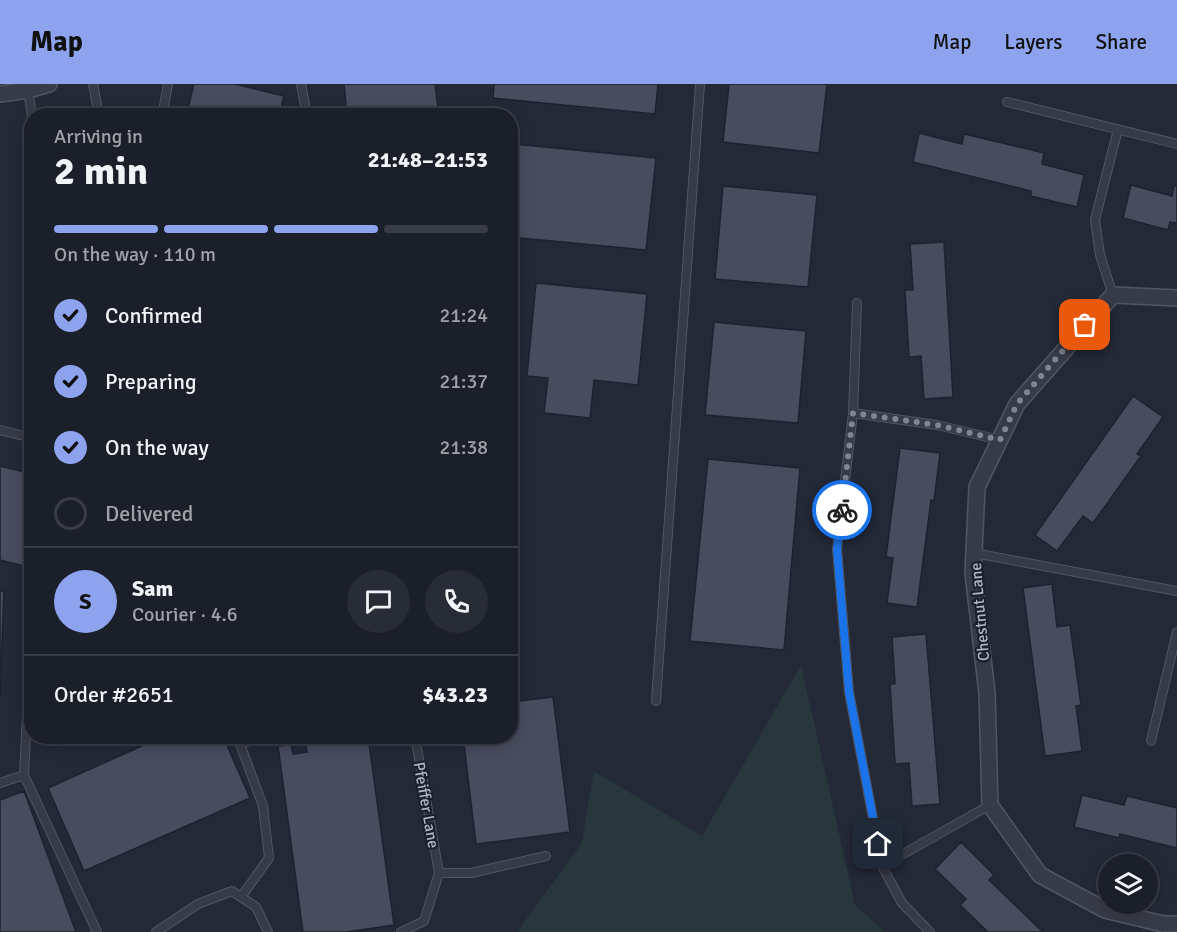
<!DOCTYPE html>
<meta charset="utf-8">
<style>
:root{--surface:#1b1f2a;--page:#282c36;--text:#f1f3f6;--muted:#a0a2a8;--line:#393d47;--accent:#8da3ee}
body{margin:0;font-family:Signika,sans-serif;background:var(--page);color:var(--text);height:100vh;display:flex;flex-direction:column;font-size:22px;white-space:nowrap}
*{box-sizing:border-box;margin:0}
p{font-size:20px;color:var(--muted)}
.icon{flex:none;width:33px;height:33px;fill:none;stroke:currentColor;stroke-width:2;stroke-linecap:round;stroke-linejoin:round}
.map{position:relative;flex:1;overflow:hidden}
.panel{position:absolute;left:24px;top:24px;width:494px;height:636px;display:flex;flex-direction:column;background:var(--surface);border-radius:24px;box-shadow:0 3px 15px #0003,0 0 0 2px var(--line)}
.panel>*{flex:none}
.tools{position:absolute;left:1098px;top:770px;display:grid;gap:12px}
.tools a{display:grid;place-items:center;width:60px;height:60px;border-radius:50%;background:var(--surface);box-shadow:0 3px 15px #0003,0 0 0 2px var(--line);font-size:30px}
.pin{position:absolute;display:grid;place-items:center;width:51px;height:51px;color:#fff;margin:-26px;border-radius:12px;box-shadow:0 3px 9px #0006}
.courier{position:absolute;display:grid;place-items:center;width:60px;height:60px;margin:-30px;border:4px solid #1a73e8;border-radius:50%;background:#fff;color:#222;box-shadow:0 2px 8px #0007}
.headline em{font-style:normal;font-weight:800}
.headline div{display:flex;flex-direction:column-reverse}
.headline{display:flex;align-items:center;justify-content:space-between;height:102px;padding:0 30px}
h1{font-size:39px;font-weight:800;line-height:45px}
.bar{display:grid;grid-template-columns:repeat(4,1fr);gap:9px 6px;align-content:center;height:72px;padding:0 30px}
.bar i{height:8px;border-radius:4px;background:var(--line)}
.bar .selected{background:var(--accent)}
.bar p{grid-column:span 4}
.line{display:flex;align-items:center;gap:15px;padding:0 30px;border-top:2px solid var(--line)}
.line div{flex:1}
.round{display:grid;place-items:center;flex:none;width:63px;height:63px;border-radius:32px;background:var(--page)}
ol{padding:0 30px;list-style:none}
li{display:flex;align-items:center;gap:18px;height:66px}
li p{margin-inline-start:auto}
li .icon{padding:6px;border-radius:50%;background:var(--accent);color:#111;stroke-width:4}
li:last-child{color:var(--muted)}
li i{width:33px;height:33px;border:3px solid var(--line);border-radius:50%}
header{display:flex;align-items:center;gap:36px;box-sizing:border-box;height:84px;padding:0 30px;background:var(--accent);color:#111}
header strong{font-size:28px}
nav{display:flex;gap:33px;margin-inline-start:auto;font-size:21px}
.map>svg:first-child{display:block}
.green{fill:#28373c}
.building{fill:#484c5e;stroke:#1e222f;stroke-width:1.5}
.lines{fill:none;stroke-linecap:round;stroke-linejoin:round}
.lane-casing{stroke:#525663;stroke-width:10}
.street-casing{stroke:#525663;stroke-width:18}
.lane{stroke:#373b48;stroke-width:8}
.street{stroke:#373b48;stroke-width:15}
.done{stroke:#808593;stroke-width:6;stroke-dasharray:0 10.8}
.route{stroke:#1a73e8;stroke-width:8}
.labels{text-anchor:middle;stroke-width:4.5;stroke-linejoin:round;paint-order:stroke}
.street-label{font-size:16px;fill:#b2b6c4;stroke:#1c202d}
</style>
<header>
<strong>Map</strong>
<nav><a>Map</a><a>Layers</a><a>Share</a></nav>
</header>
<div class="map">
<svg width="1177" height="848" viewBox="0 0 1177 848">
<rect width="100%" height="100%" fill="#242938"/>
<path class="green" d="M801 581 855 821 885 848H517L582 759 594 687 702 752Z"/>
<path class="building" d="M194 0H235L284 12 279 32H186Z
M344 0H435L439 32H347Z
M494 0H658L655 30 493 14Z
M729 0H827L819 69 723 58Z
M919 49 962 60 964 50 1044 69 1042 80 1084 91 1077 123 1031 112V107L913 78Z
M514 60 656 74 646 166 510 153V97Z
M1131 101 1172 112 1174 102H1177V139L1170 138 1168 146 1123 134Z
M723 102 817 111 808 203 715 195Z
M944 158 953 313 924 315 921 272 909 273 905 206H913L910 160Z
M536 199 647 210 638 301 594 296 590 334 544 329 548 294 527 292Z
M714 238 806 247 798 339 705 331Z
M1133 312 1163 333 1137 370 1141 372 1093 439 1083 432 1057 467 1035 451Z
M900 364 940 369 934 417 931 416 917 523 887 519 893 474 886 473Z
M708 375 800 384 784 566 690 557Z
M0 382 32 390V484L0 476Z
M510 433 514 471 510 472Z
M1052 500 1057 543 1070 541 1081 621 1076 622 1082 667 1045 672 1023 504Z
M0 507H4L0 612Z
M926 550 940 720 912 722 909 679 895 680 890 600H895L892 553Z
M553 613 570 748 476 760 463 652H510V618Z
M164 652H223L250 714 84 787 48 704Z
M351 652H368L394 841 346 848H303L278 662 291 661 293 670 307 668 306 659Z
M24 707 76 848H0V716Z
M1082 711 1124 721 1127 712 1177 724V764L1120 750 1119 754 1074 743Z
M961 758 994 791 989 796 1043 848H988L960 821 966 815 935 785Z"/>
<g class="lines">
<defs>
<path id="lane" d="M93 0 99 32
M301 0 307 32
M28 6 32 32
M1007 18 1177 60
M162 32 168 0
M1113 211 1100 171 1095 136 1118 45
M857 219 853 329 837 465 849 608 882 782 902 819 930 848
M853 329 937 341 1000 356
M0 346 32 354
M974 469 1177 507
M656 617 700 0
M237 652 263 722 269 774 241 813
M1151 657 1177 548
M240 659 276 652
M24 691 97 848
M0 699 24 691 29 590H32
M882 782 990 721
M439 789H471L546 772
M156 848 198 820 232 807 256 823 268 848
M401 848 424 837 439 789 415 652"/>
<path id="street" d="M0 10 28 6 49 0
M1177 214 1113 211 1017 320 977 403 973 489 987 609 990 721 1040 791 1105 826 1163 840H1177"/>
</defs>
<use href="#lane" class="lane-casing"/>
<use href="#street" class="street-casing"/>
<use href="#lane" class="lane"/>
<use href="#street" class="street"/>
</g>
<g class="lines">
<path class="done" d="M842 426 853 329 937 341 1000 356 1017 320 1085 241"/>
<path class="route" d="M842 426 837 465 849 608 878 760"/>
</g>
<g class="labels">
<g class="street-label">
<text transform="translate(979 528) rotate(-95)" y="6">Chestnut Lane</text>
<text transform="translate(427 721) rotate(80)" y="6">Pfeiffer Lane</text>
</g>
</g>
</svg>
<div class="tools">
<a><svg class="icon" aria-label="layers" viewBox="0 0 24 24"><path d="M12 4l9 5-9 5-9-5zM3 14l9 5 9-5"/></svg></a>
</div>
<div class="pin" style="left:1085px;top:241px;background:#ea580c"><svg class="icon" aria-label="bag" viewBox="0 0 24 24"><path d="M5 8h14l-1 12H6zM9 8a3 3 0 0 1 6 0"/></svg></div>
<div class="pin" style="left:878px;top:760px;background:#1f2937"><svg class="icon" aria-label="home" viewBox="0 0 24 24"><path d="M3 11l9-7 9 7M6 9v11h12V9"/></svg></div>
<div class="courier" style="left:842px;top:426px"><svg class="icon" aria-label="bike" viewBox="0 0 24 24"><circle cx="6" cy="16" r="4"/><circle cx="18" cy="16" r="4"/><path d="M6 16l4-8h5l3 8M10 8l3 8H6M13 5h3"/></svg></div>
<section class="panel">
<div class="headline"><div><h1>2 min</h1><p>Arriving in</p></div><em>21:48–21:53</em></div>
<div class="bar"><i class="selected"></i><i class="selected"></i><i class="selected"></i><i></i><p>On the way · 110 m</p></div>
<ol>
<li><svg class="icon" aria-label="check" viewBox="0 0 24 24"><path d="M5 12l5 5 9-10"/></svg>Confirmed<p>21:24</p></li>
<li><svg class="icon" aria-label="check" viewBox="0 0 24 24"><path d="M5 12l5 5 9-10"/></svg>Preparing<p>21:37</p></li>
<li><svg class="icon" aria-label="check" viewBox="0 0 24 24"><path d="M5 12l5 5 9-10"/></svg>On the way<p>21:38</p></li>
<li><i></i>Delivered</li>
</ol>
<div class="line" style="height:108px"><b class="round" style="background:var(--accent);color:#111">S</b><div><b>Sam</b><p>Courier · 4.6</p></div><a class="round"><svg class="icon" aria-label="chat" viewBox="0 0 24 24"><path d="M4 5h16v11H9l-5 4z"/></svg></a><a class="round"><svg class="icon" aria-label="phone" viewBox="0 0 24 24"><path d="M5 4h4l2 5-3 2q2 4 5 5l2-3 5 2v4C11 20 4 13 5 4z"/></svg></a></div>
<div class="line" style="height:78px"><div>Order #2651</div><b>$43.23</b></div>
</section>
</div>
